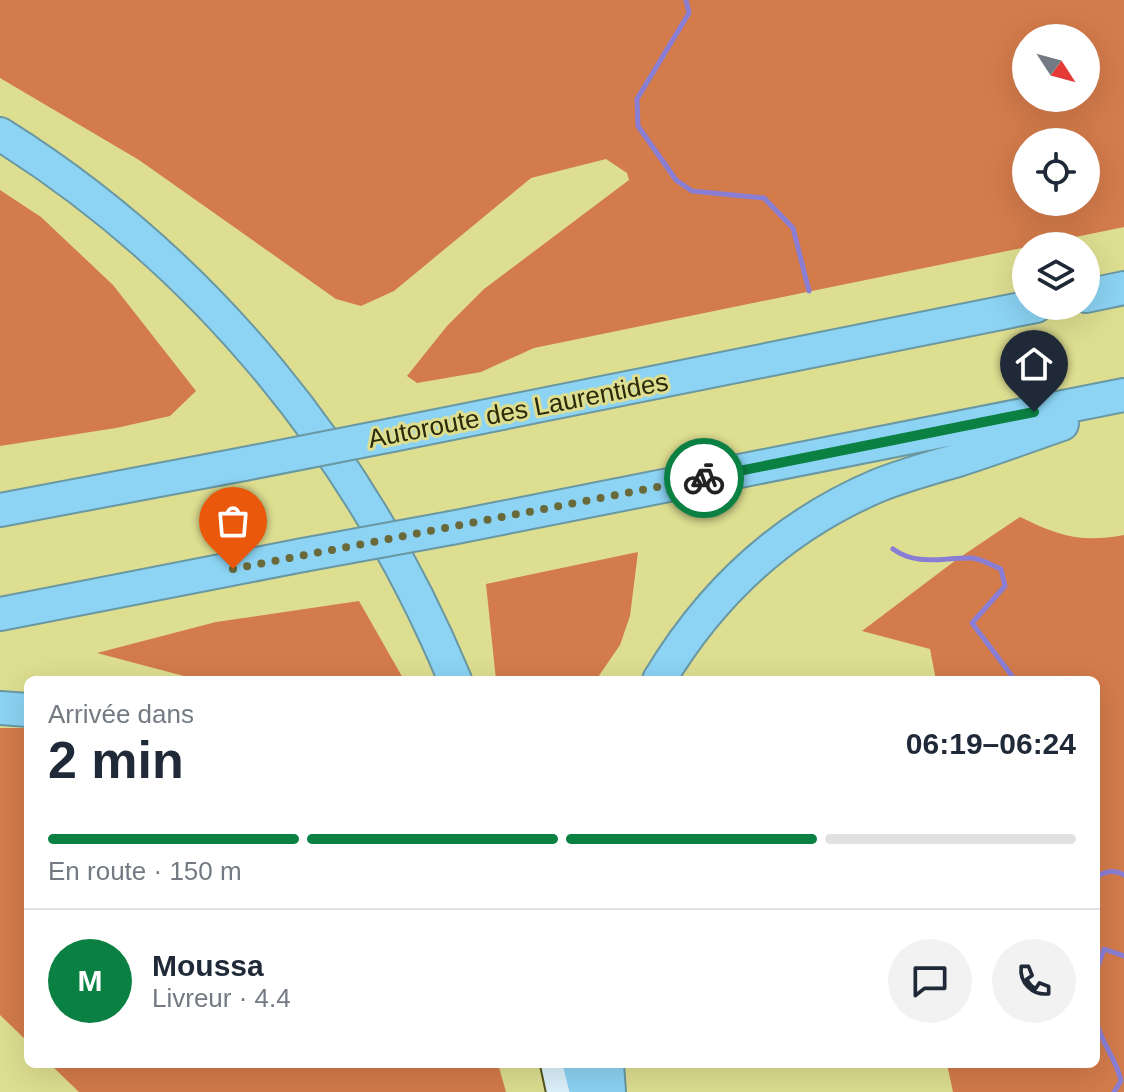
<!DOCTYPE html>
<html lang="fr">
<meta charset="utf-8">
<style>
:root{--surface:#fff;--page:#f2f2f3;--text:#1f2937;--muted:#747a83;--line:#e0e1e3;--accent:#0b8043}
body{margin:0;font-family:Helvetica,sans-serif;background:var(--page);color:var(--text);height:100vh;display:flex;flex-direction:column;font-size:30px;white-space:nowrap}
*{box-sizing:border-box;margin:0}
p{font-size:26px;color:var(--muted)}
.icon{flex:none;width:44px;height:44px;fill:none;stroke:currentColor;stroke-width:2;stroke-linecap:round;stroke-linejoin:round}
.map{position:relative;flex:1;overflow:hidden}
.panel{position:absolute;left:24px;top:676px;width:1076px;height:392px;display:flex;flex-direction:column;background:var(--surface);border-radius:12px;box-shadow:0 8px 32px #0002}
.panel>*{flex:none}
.needle{width:52px;rotate:126deg}
.controls{position:absolute;left:1012px;top:24px;display:grid;gap:16px}
.controls a{display:grid;place-items:center;width:88px;height:88px;border-radius:50%;background:var(--surface);box-shadow:0 8px 32px #0002;font-size:40px}
.pin{position:absolute;display:grid;place-items:center;width:68px;height:68px;color:#fff;margin:-82px -34px;border-radius:50% 50% 50% 0;rotate:-45deg;box-shadow:0 0 8px #0007}
.pin .icon{rotate:45deg}
.courier{position:absolute;display:grid;place-items:center;width:80px;height:80px;margin:-40px;border:6px solid #0b8043;border-radius:50%;background:#fff;color:#222;box-shadow:0 2px 10px #0007}
.headline em{font-style:normal;font-weight:700}
.headline div{display:flex;flex-direction:column-reverse}
.headline{display:flex;align-items:center;justify-content:space-between;height:136px;padding:0 24px}
h1{font-size:52px;font-weight:700;line-height:60px}
.bar{display:grid;grid-template-columns:repeat(4,1fr);gap:12px 8px;align-content:center;height:96px;padding:0 24px}
.bar i{height:10px;border-radius:6px;background:var(--line)}
.bar .active{background:var(--accent)}
.bar p{grid-column:span 4}
.line{display:flex;align-items:center;gap:20px;padding:0 24px;border-top:2px solid var(--line)}
.line div{flex:1}
.round{display:grid;place-items:center;flex:none;width:84px;height:84px;border-radius:42px;background:var(--page)}
.map>svg:first-child{display:block}
.forest{fill:#d37b4b;fill-rule:evenodd}
.lines{fill:none;stroke-linecap:round;stroke-linejoin:round}
.stream{stroke:#8a7ed4;stroke-width:5}
.secondary-casing{stroke:#56551b;stroke-width:28}
.motorway-casing{stroke:#6a98a2;stroke-width:36}
.secondary{stroke:#dcf2fc;stroke-width:24}
.motorway{stroke:#8cd3f4;stroke-width:32}
.motorway-bridge-casing{stroke:#6a98a2;stroke-width:36;stroke-linecap:butt}
.motorway-bridge{stroke:#8cd3f4;stroke-width:32}
.done{stroke:#6a6939;stroke-width:8;stroke-dasharray:0 14.4}
.route{stroke:#0b8043;stroke-width:10}
.labels{text-anchor:middle;stroke-width:6;stroke-linejoin:round;paint-order:stroke}
.street-label{font-size:26px;fill:#2b2a0a;stroke:#dede91}
</style>
<div class="map">
<svg width="1124" height="1092" viewBox="0 0 1124 1092">
<rect width="100%" height="100%" fill="#dede91"/>
<path class="forest" d="M0 0H1124V227L534 348 481 372 417 383 407 376 447 326 484 289 629 180 627 173 606 159 531 178 394 291 361 306 336 299 139 160 0 78ZM1086 38V98H1026V38ZM1086 142V202H1026V142Z
M0 190 41 217 113 285 196 391 170 416 116 428 0 446Z
M1020 517C1059 536 1081 543 1124 535V1092H953L947 1064H1096V680H936L930 649 862 631 956 560Z
M638 552 630 616 620 645 596 680H496L486 584Z
M359 601 404 680H199L97 653 216 622Z
M0 728H28V1042L0 1015Z
M50 1064H498L506 1092H79Z"/>
<g class="lines">
<path class="stream" d="M686 0 689 13 637 99 638 126 676 180 692 191 764 198 793 228 809 291
M893 549C918 567 944 557 972 558 982 559 993 566 1001 569L1005 586 972 623 1015 680
M1096 878C1104 871 1115 869 1124 875
M1096 972 1104 949 1124 956
M1096 1020C1101 1044 1116 1057 1121 1081L1114 1092"/>
<defs>
<path id="secondary" d="M553 1064 559 1092"/>
<path id="motorway" d="M0 134C206 263 362 456 455 680
M1086 296 1124 288
M392 435 1036 306
M0 510 244 464
M451 528 1124 395
M0 614 303 555
M659 680C711 593 783 526 877 486 904 475 931 468 958 460 993 449 1027 436 1062 424
M0 708 28 710
M579 1064 586 1092
M607 1064 609 1092"/>
</defs>
<use href="#secondary" class="secondary-casing"/>
<use href="#motorway" class="motorway-casing"/>
<use href="#secondary" class="secondary"/>
<use href="#motorway" class="motorway"/>
<defs>
<path id="motorway-bridge" d="M244 464 392 435
M303 555 451 528"/>
</defs>
<use href="#motorway-bridge" class="motorway-bridge-casing"/>
<use href="#motorway-bridge" class="motorway-bridge"/>
</g>
<g class="lines">
<path class="done" d="M233 569 704 478"/>
<path class="route" d="M704 478 1034 412"/>
</g>
<g class="labels">
<g class="street-label">
<text transform="translate(518 410) rotate(-11)" y="9">Autoroute des Laurentides</text>
</g>
</g>
</svg>
<div class="controls">
<a><svg class="needle" viewBox="-14 -14 28 28"><path d="M0-13l5 13h-10z" fill="#e53935"/><path d="M0 13l5-13h-10z" fill="#747a83"/></svg></a>
<a><svg class="icon" aria-label="locate" viewBox="0 0 24 24"><circle cx="12" cy="12" r="6"/><path d="M12 2v4M12 18v4M2 12h4M18 12h4"/></svg></a>
<a><svg class="icon" aria-label="layers" viewBox="0 0 24 24"><path d="M12 4l9 5-9 5-9-5zM3 14l9 5 9-5"/></svg></a>
</div>
<div class="pin" style="left:233px;top:569px;background:#ea580c"><svg class="icon" aria-label="bag" viewBox="0 0 24 24"><path d="M5 8h14l-1 12H6zM9 8a3 3 0 0 1 6 0"/></svg></div>
<div class="pin" style="left:1034px;top:412px;background:#1f2937"><svg class="icon" aria-label="home" viewBox="0 0 24 24"><path d="M3 11l9-7 9 7M6 9v11h12V9"/></svg></div>
<div class="courier" style="left:704px;top:478px"><svg class="icon" aria-label="bike" viewBox="0 0 24 24"><circle cx="6" cy="16" r="4"/><circle cx="18" cy="16" r="4"/><path d="M6 16l4-8h5l3 8M10 8l3 8H6M13 5h3"/></svg></div>
<section class="panel">
<div class="headline"><div><h1>2 min</h1><p>Arrivée dans</p></div><em>06:19–06:24</em></div>
<div class="bar"><i class="active"></i><i class="active"></i><i class="active"></i><i></i><p>En route · 150 m</p></div>
<div class="line" style="height:144px"><b class="round" style="background:var(--accent);color:#fff">M</b><div><b>Moussa</b><p>Livreur · 4.4</p></div><a class="round"><svg class="icon" aria-label="chat" viewBox="0 0 24 24"><path d="M4 5h16v11H9l-5 4z"/></svg></a><a class="round"><svg class="icon" aria-label="phone" viewBox="0 0 24 24"><path d="M5 4h4l2 5-3 2q2 4 5 5l2-3 5 2v4C11 20 4 13 5 4z"/></svg></a></div>
</section>
</div>
